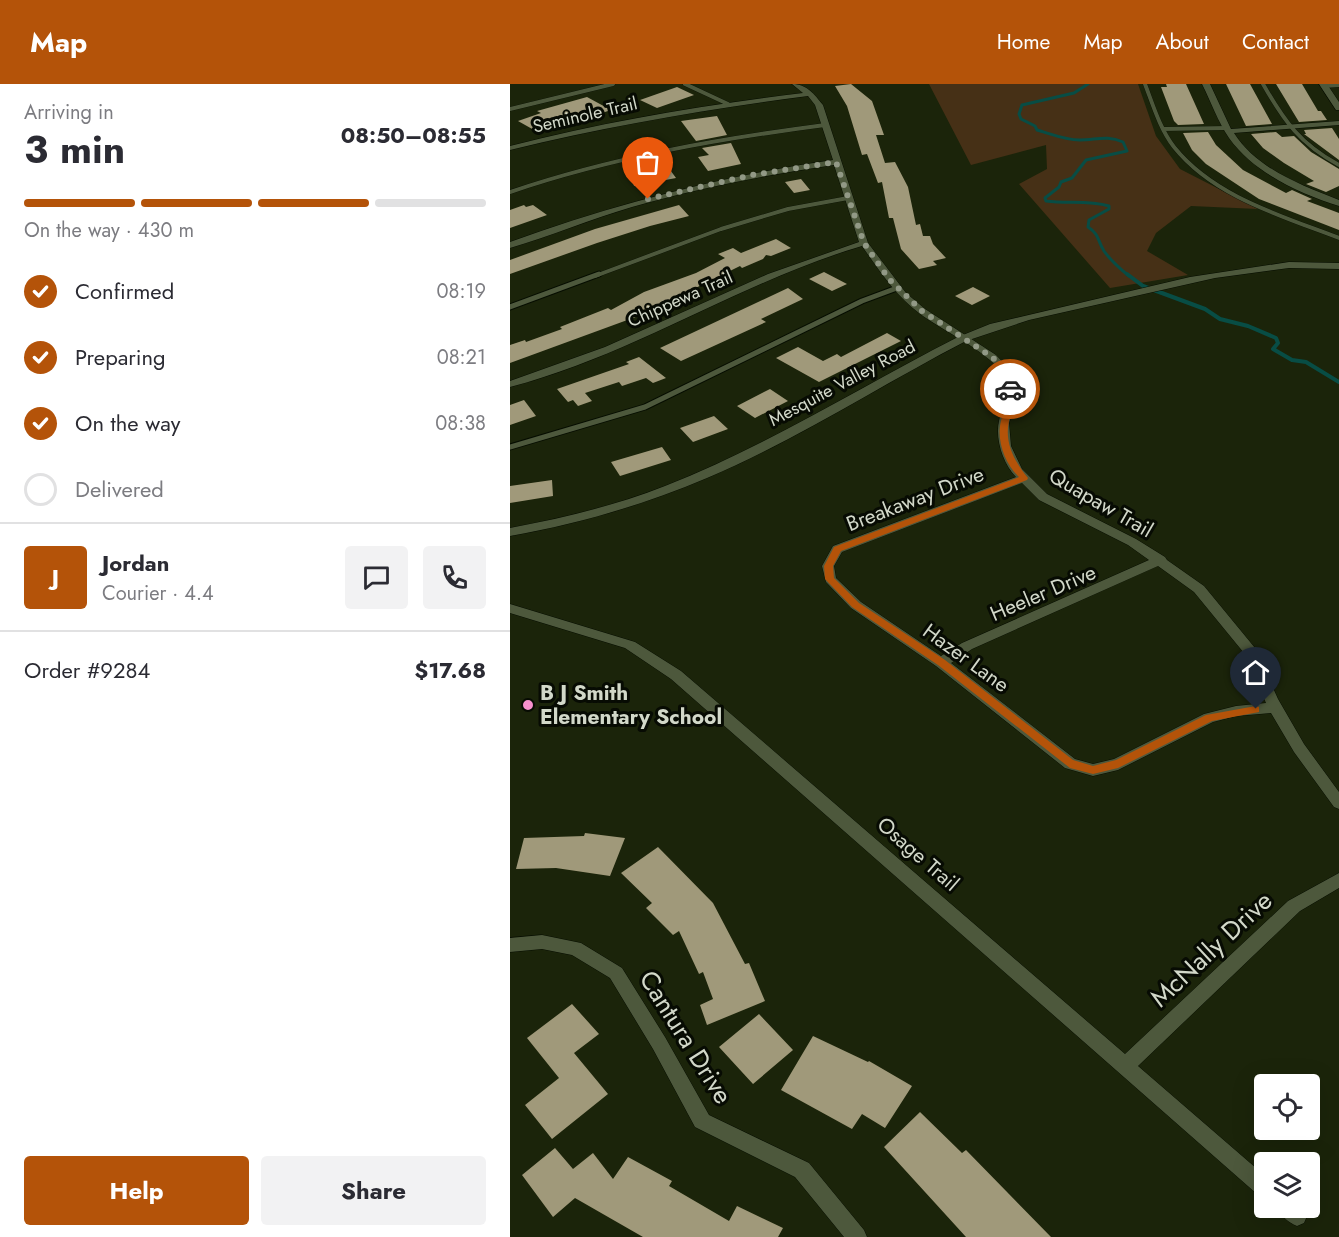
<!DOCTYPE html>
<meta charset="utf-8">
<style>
:root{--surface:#fff;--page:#f2f2f3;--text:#2b2b33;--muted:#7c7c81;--line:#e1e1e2;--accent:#b45309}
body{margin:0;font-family:Jost,sans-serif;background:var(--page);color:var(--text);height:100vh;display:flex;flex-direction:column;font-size:22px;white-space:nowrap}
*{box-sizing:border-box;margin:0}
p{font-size:20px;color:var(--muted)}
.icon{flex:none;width:33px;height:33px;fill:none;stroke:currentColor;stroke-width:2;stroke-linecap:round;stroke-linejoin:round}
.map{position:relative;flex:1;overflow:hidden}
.panel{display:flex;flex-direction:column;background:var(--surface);width:510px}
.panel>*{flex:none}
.controls{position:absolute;left:744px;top:990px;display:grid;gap:12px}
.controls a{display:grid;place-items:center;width:66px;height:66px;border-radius:6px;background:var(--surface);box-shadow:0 6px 24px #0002;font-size:30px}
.pin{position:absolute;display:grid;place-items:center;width:51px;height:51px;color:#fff;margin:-62px -26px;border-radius:50% 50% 50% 0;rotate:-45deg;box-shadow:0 0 6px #0007}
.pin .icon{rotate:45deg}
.courier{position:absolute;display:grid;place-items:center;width:60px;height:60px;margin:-30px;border:4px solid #b45309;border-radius:50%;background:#fff;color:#222;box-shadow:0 2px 8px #0007}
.overview em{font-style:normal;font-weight:700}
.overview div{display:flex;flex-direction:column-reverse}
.overview{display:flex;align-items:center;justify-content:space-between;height:102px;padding:0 24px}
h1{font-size:39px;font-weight:700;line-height:45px}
.bar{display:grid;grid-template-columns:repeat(4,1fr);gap:9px 6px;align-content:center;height:72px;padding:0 24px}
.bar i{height:8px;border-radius:4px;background:var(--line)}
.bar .on{background:var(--accent)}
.bar p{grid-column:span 4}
.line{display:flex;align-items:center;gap:15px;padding:0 24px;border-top:2px solid var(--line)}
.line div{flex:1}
.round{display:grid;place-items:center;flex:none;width:63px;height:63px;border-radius:6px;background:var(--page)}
ol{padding:0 24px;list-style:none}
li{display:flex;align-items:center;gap:18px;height:66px}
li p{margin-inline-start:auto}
li .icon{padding:6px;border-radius:50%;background:var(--accent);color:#fff;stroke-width:4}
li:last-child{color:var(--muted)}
li i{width:33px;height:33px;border:3px solid var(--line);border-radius:50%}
.button{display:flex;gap:12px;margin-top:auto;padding:12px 24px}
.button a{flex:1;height:69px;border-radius:6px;background:var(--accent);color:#fff;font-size:24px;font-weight:700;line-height:69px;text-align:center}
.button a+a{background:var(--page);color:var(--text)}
header{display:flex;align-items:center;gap:36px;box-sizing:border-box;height:84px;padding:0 30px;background:var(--accent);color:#fff}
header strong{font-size:28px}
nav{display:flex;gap:33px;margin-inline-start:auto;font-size:21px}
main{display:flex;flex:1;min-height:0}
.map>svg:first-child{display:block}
.green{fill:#463016}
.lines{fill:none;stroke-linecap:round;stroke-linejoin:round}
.stream-far1{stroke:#084d45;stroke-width:3}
.stream{stroke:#084d45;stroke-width:4}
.building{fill:#a0997a}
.lane-far1-casing{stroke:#060d00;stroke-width:4.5}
.lane-casing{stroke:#060d00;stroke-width:7}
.street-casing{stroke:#060d00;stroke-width:1}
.secondary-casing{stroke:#060d00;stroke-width:1}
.lane-far1{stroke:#4d583c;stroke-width:4}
.lane{stroke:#4d583c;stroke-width:5}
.street{fill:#4d583c;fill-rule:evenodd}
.secondary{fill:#4d583c;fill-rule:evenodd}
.route{fill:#b45309}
.done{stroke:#929986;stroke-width:6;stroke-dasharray:0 10.8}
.poi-dot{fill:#f790cd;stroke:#070b03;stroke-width:2}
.labels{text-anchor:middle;stroke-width:6;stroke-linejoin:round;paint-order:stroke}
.far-street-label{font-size:18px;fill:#d2d8c9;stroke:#070b03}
.street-label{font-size:21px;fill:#d2d8c9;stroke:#070b03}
.poi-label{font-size:21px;font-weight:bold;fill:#d2d8c9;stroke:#070b03;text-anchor:start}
.near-street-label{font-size:26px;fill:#d2d8c9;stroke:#070b03}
</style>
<header>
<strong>Map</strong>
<nav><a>Home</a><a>Map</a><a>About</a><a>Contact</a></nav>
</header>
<main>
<section class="panel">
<div class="overview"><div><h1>3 min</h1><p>Arriving in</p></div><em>08:50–08:55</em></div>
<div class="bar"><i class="on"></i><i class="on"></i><i class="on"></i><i></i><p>On the way · 430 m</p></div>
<ol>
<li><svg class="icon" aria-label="check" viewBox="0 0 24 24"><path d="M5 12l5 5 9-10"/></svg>Confirmed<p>08:19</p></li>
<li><svg class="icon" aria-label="check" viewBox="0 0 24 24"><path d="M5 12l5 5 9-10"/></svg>Preparing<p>08:21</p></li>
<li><svg class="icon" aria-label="check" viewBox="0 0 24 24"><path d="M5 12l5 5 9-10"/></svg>On the way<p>08:38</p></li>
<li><i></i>Delivered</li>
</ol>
<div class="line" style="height:108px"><b class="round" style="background:var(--accent);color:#fff">J</b><div><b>Jordan</b><p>Courier · 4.4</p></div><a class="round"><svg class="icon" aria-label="chat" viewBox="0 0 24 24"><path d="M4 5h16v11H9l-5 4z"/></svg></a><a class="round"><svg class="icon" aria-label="phone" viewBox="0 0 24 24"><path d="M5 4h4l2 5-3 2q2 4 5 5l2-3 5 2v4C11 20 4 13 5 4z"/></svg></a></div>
<div class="line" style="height:78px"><div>Order #9284</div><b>$17.68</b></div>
<div class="button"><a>Help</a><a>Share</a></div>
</section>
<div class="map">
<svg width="829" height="1153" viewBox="0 0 829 1153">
<rect width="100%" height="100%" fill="#1b240a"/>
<path class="green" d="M419 0H628L646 52 670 85 748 125 681 122 646 149 637 167 678 191 600 204 509 100 537 85 536 61 461 81Z"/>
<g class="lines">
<path class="stream-far1" d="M578 0 564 9 512 21 509 30 511 35 525 42 527 46C541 50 555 56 570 56 586 56 597 51 613 58L617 67 576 76 562 94 551 98 549 103 535 114 536 117C557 120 578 116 599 122V125L579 136 578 143C590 151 587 156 594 167 601 177 609 184 619 192"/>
<path class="stream" d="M617 190 633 202 695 225 710 235 738 242 766 254 768 259 763 265 782 276 796 278 829 298"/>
</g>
<path class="building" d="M341 0 362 17 374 51H366L375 79 385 78 398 103 406 141 410 140 413 152H420L423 160 436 174 423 177 427 181 409 185 391 165 383 134H379L372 98 368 99 357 70 352 71 337 22 325 2Z
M656 0H676L694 40 668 41 664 37 651 3H657Z
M716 0H740L762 40 736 42Z
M766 0H792L808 27H811L817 36 789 38Z
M167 3 184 11 147 24 130 16Z
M77 13 101 26 83 32 79 30 24 46 8 37 31 29 27 27Z
M207 32 217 51 186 57 171 37Z
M822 44 829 55V76L794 50H796L794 46Z
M698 48 706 61 733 86 776 109 782 106 802 115 797 117 829 129V146L749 115 696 80 682 66 673 49Z
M766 48 772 53 784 52 801 68 829 85V102L816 108 796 100 804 97 774 79 753 64 741 50Z
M221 59 231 80 198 87 188 73 199 71 192 64Z
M158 83 166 94 124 102 122 93Z
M291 95 300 106 284 109 275 98Z
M14 121 16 123 23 121 37 131 0 144V126Z
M169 121 179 132 140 142 87 159 0 190V176L85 145Z
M266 155 281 164 261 172 256 171 253 175 232 184 230 182 131 231 0 279V261L15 256 16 258 52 245 50 243 98 224 101 226 134 208 186 189 215 174 208 170 223 164 231 169Z
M314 188 337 200 322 207 299 195Z
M463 203 480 212 462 221 445 212Z
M278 204 293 215 251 235 256 238 171 277 150 264Z
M377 249 391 257 309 298 266 274 288 263 313 277 327 270 331 273Z
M129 273 156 294 143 299 136 294 112 302 109 298 75 309 82 317 68 322 63 316 58 318 47 305 119 280 116 278Z
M260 305 278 317 245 334 227 322Z
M14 316 26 332 0 341V321Z
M204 332 218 345 183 358 170 344Z
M152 363 161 376 110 392 101 378Z
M42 396 43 412 0 419V402Z
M75 749 115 754 100 792 46 784 6 785 14 754 74 752Z
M148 763 203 819 235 880 239 879 255 917 197 941 190 921 203 915 193 888 189 890 169 847 163 851 136 824 142 819 111 789Z
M62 920 89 950 64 969 98 1010 42 1055 15 1021 49 994 17 954Z
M249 930 283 966 243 1000 209 963Z
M303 952 358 978 359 977 402 1002 375 1044 352 1030 342 1045 271 1006Z
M410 1028 452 1069 456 1066 541 1153H456L374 1063Z
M45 1064 63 1085 83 1069 103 1095 118 1073 162 1097 159 1102 219 1137 227 1122 273 1144 268 1153H133L65 1114 43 1133 12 1091Z"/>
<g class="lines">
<defs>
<path id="lane-far1" d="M175 0 218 20
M635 0C643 21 650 45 664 63 704 113 772 132 829 154
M753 0C774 37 790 60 829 81
M814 2 829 1
M0 25 103 0
M653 45 717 44
M0 108C103 73 208 55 315 41
M85 192 211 145 278 125 338 114"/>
<path id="lane" d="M0 223 89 190
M0 363 135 323 352 217 387 204"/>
<path id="street" d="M282 0C297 0 304 10 313 21L358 159 396 209 415 225 486 271 503 289 506 317 499 339 501 362 512 385 537 410 626 455 655 473 657 476 694 502 745 564 768 615 794 660 829 708V725L824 723 784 668 761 629 726 632 703 638 608 686 583 692 555 684 426 582 341 524 316 498 312 482 323 462 506 393C493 380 485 355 489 337 492 323 501 302 491 288 476 266 431 246 409 229 385 211 369 186 352 162 230 198 123 271 0 303V297L95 263 258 190 349 158 324 81C256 91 188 104 122 123 81 135 41 152 0 164V158C105 120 212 92 323 76L305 21 298 12C197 25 98 42 0 66V62C97 37 194 21 293 9ZM512 399 529 416 618 461 639 476 452 559 431 572 351 518 326 494 324 482 332 468ZM648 482 684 508 734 569 756 619 726 622 694 630 604 675 583 680 565 675 441 579 462 565Z
M692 0H700L721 45 829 37V41L724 49C747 85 791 101 829 116V122C790 110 744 89 719 54 708 38 701 18 692 0Z
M809 0H817L829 18V26H826Z
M0 520 125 558 171 587 615 970 778 817 829 789V804L790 827 628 982 754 1091V1112L747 1110 161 595 115 564 0 529Z
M32 851 71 859 112 884 155 953 199 1031 299 1079 354 1146 357 1153H334L285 1093 185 1043 143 965 100 894 62 871 32 865 0 868V854Z
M768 1124H792L797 1132 794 1139 787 1142C778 1138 772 1133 768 1124Z"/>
<path id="secondary" d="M779 178 829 179V185L779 184 705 194 519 236 456 257C369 302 287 356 197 394 133 421 68 440 0 452V444C53 434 104 422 155 402 257 362 350 303 448 253L480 240 680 193Z"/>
</defs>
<use href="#lane-far1" class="lane-far1-casing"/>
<use href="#lane" class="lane-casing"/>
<use href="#street" class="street-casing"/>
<use href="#secondary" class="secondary-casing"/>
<use href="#lane-far1" class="lane-far1"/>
<use href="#lane" class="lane"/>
<use href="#street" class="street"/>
<use href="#secondary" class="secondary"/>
</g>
<path class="route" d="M500 302 503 305C505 318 501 325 499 337 494 359 505 378 518 394L517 396 331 467 323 482 324 494 349 519 435 576 563 676 583 682 606 676 696 631 746 622 749 623V628L702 637 608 684 583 690 560 684 428 581 342 523 315 495 314 482 324 463 509 393C495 380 486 356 491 337 494 325 497 318 496 305Z"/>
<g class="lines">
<path class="done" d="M138 115 242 91 326 78 354 159 379 195 412 227 482 273 498 289 500 305"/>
</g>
<circle class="poi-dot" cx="18" cy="621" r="6"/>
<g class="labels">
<g class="far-street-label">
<text transform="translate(75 31) rotate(-13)" y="6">Seminole Trail</text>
<text transform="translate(170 215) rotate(-24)" y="6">Chippewa Trail</text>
<text transform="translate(332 299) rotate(-28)" y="6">Mesquite Valley Road</text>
</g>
<g class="street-label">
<text transform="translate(405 415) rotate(-21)" y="7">Breakaway Drive</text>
<text transform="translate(591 419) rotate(30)" y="7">Quapaw Trail</text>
<text transform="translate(533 509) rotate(-23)" y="7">Heeler Drive</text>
<text transform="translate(456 574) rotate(36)" y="7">Hazer Lane</text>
<text transform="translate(408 770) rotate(41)" y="7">Osage Trail</text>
</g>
<g class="poi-label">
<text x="30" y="616">B J Smith<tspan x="30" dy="24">Elementary School</tspan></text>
</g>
<g class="near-street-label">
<text transform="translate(701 865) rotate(-43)" y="9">McNally Drive</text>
<text transform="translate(176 953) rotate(58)" y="9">Cantura Drive</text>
</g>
</g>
</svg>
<div class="controls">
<a><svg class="icon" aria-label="locate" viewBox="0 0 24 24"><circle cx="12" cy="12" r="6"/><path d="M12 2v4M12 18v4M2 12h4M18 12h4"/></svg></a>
<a><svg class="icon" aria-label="layers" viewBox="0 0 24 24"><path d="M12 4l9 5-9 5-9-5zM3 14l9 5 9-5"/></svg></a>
</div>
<div class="pin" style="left:138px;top:115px;background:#ea580c"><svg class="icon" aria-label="bag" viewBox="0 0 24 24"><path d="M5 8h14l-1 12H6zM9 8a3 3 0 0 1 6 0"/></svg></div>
<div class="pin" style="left:746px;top:625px;background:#1f2937"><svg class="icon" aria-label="home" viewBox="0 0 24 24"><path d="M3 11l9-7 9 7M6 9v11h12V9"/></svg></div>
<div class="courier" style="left:500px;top:305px"><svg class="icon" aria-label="car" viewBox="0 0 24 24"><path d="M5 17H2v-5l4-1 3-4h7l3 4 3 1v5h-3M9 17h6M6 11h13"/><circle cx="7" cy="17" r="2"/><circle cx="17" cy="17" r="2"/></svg></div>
</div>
</main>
